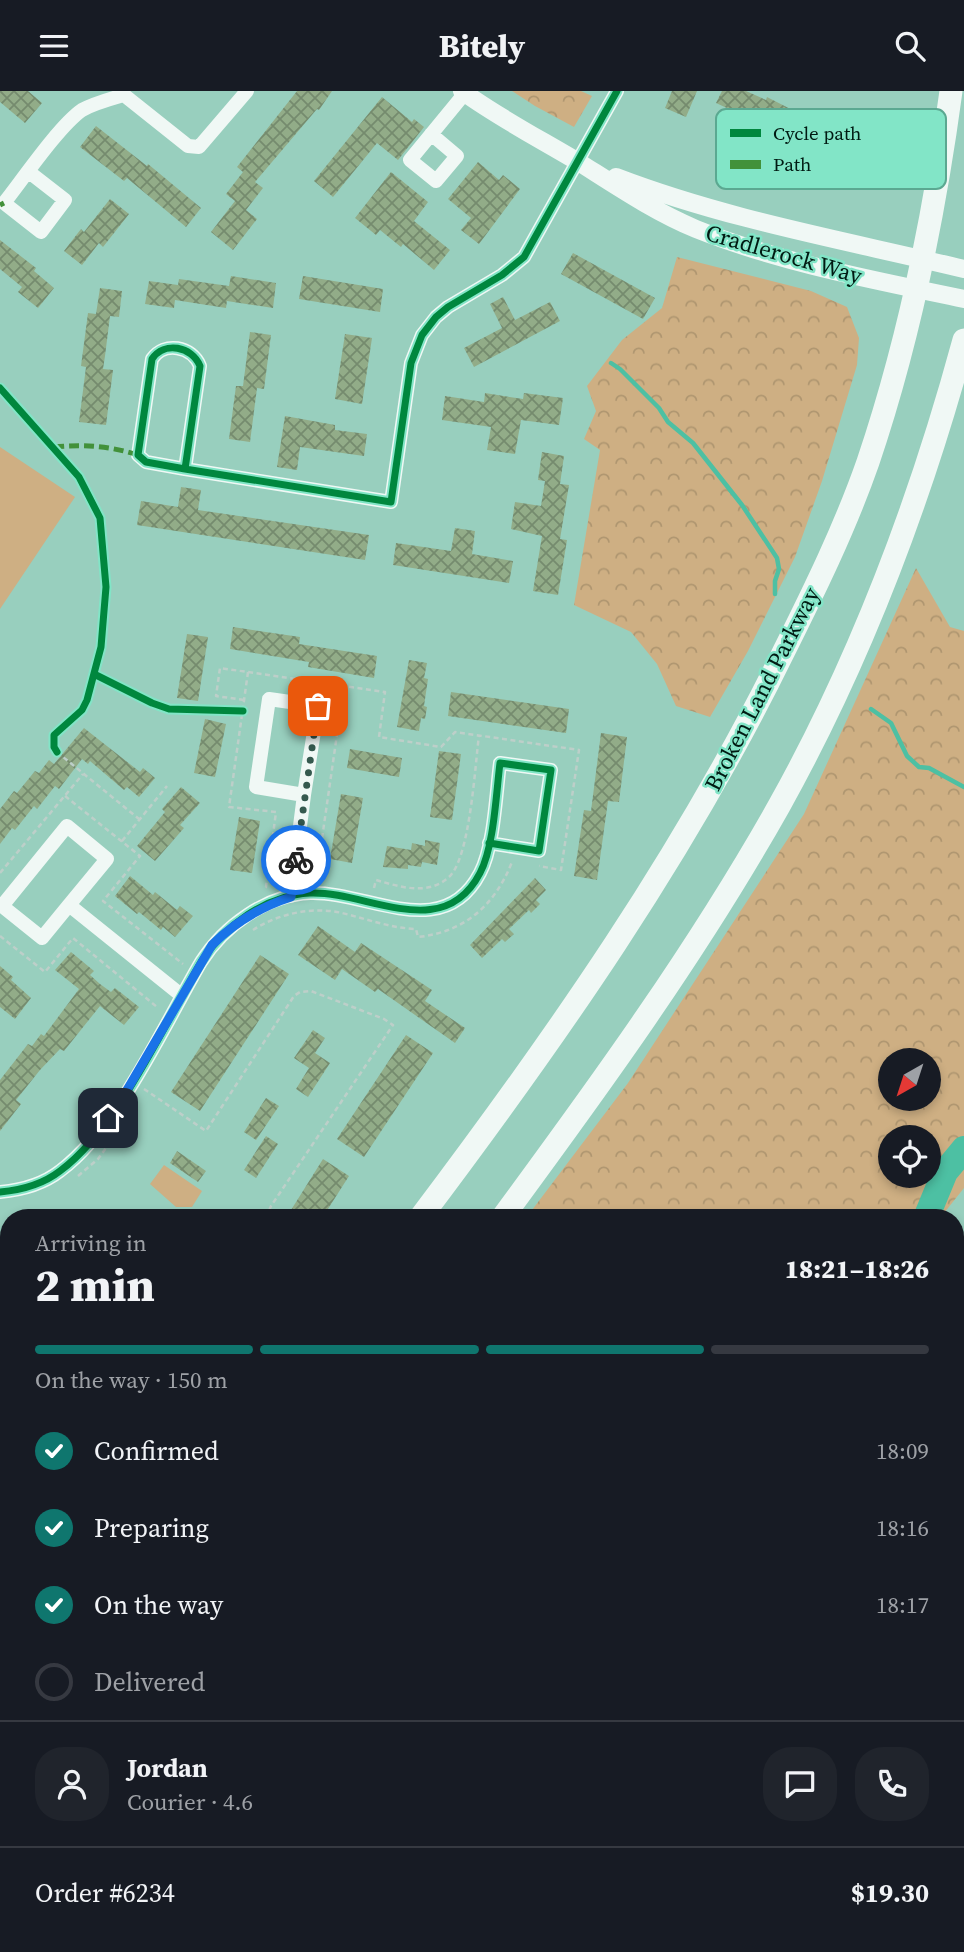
<!DOCTYPE html>
<meta charset="utf-8">
<style>
:root{--surface:#171b24;--page:#20242c;--text:#f1f3f6;--muted:#9ea1a6;--line:#363941;--accent:#0f766e}
body{margin:0;font-family:"Source Serif 4",serif;background:var(--page);color:var(--text);height:100vh;display:flex;flex-direction:column;font-size:26px;white-space:nowrap}
*{box-sizing:border-box;margin:0}
p{font-size:23px;color:var(--muted)}
.icon{flex:none;width:38px;height:38px;fill:none;stroke:currentColor;stroke-width:2;stroke-linecap:round;stroke-linejoin:round}
.map{position:relative;flex:1;overflow:hidden}
.sheet{position:absolute;left:0px;top:1118px;width:964px;height:744px;display:flex;flex-direction:column;background:var(--surface);border-radius:28px 28px 0 0;box-shadow:0 4px 10px #0003}
.sheet>*{flex:none}
.needle{width:46px;rotate:219deg}
.controls{position:absolute;left:878px;top:957px;display:grid;gap:14px}
.controls a{display:grid;place-items:center;width:63px;height:63px;border-radius:50%;background:var(--surface);box-shadow:0 4px 10px #0003;font-size:35px}
.pin{position:absolute;display:grid;place-items:center;width:60px;height:60px;color:#fff;margin:-30px;border-radius:14px;box-shadow:0 4px 10px #0006}
.courier{position:absolute;display:grid;place-items:center;width:70px;height:70px;margin:-35px;border:5px solid #1a73e8;border-radius:50%;background:#fff;color:#222;box-shadow:0 2px 9px #0007}
.summary em{font-style:normal;font-weight:800}
.summary div{display:flex;flex-direction:column-reverse}
.summary{display:flex;align-items:center;justify-content:space-between;height:119px;padding:0 35px}
h1{font-size:46px;font-weight:800;line-height:52px}
.bar{display:grid;grid-template-columns:repeat(4,1fr);gap:10px 7px;align-content:center;height:84px;padding:0 35px}
.bar i{height:9px;border-radius:5px;background:var(--line)}
.bar .active{background:var(--accent)}
.bar p{grid-column:span 4}
.line{display:flex;align-items:center;gap:18px;padding:0 35px;border-top:2px solid var(--line)}
.line div{flex:1}
.round{display:grid;place-items:center;flex:none;width:74px;height:74px;border-radius:28px;background:var(--page)}
ol{padding:0 35px;list-style:none}
li{display:flex;align-items:center;gap:21px;height:77px}
li p{margin-inline-start:auto}
li .icon{padding:7px;border-radius:50%;background:var(--accent);color:#fff;stroke-width:4}
li:last-child{color:var(--muted)}
li i{width:38px;height:38px;border:4px solid var(--line);border-radius:50%}
header{display:flex;justify-content:space-between;align-items:center;height:91px;padding:0 35px;background:var(--surface);font-size:32px;font-weight:800}
.map>svg:first-child{display:block}
.forest{fill:url(#forest-crowns);fill-rule:evenodd}
.green{fill:#ceaf83}
.water{fill:url(#water-ripples)}
.lines{fill:none;stroke-linecap:round;stroke-linejoin:round}
.stream{stroke:#4dc0a3;stroke-width:4.5}
.river{stroke:#4dc0a3;stroke-width:26}
.building{fill:url(#building-cross-hatch)}
.path{stroke:#bdcfc9;stroke-width:2.5;stroke-dasharray:5 3.5;stroke-linecap:butt}
.minor{stroke:#f0f8f5;stroke-width:14}
.tertiary{stroke:#f0f8f5;stroke-width:18}
.primary{stroke:#f0f8f5;stroke-width:23}
.quiet{stroke:#42913a;stroke-width:5;stroke-dasharray:10 5;stroke-linecap:butt}
.cycleway-casing{stroke:#82e5c7;stroke-width:11}
.cycleway{stroke:#00873e;stroke-width:7}
.done{stroke:#35594e;stroke-width:7;stroke-dasharray:0 12.6}
.route{stroke:#1a73e8;stroke-width:9}
.labels{text-anchor:middle;stroke-width:5;stroke-linejoin:round;paint-order:stroke}
.street-label{font-size:23px;fill:#001a12;stroke:#82e5c7}
.key{fill:#82e5c7;stroke:#5ba891;stroke-width:2}
.key-label{font-size:19px;fill:#001a12}
</style>
<header><svg class="icon" aria-label="menu" viewBox="0 0 24 24"><path d="M4 6h16M4 12h16M4 18h16"/></svg>Bitely<svg class="icon" aria-label="search" viewBox="0 0 24 24"><circle cx="10" cy="10" r="6"/><path d="M15 15l6 6"/></svg></header>
<div class="map">
<svg width="964" height="1861" viewBox="0 0 964 1861">
<defs>
<pattern id="forest-crowns" width="20" height="18" patternUnits="userSpaceOnUse" patternTransform="scale(1.75)"><rect width="20" height="18" fill="#ceaf83"/><path d="M2 6a3 3 0 1 1 6 0M12 15a3 3 0 1 1 6 0" fill="none" stroke="#af9670"/></pattern>
<pattern id="water-ripples" width="26" height="14" patternUnits="userSpaceOnUse" patternTransform="scale(1.75)"><rect width="26" height="14" fill="#4dc0a3"/><path d="M2 4q2-2 4 0t4 0M15 11q2-2 4 0t4 0" fill="none" stroke="#41a48b"/></pattern>
<pattern id="building-cross-hatch" width="8" height="8" patternUnits="userSpaceOnUse" patternTransform="scale(1.75)"><rect width="8" height="8" fill="#92ac88"/><path d="M0 0l8 8M0 8l8-8" fill="none" stroke="#758b6e"/></pattern>
</defs>
<rect width="100%" height="100%" fill="#98cfbe"/>
<path class="forest" d="M512 0H581L592 5 574 36 535 15Z
M677 166 811 200 847 216 859 247 857 274 822 390 795 466 748 560 710 626 676 615 657 573 631 541 574 514 600 359 584 348 596 320 587 295 622 249 662 217Z
M916 477 950 536 964 540V1097L940 1127H526L628 992 804 723ZM891 970H929V1008H891ZM891 1046H929V1085H891Z
M9 1269V1394L0 1389V1273Z
M0 1483 9 1489V1597L0 1606Z
M55 1853H437L440 1861H53Z
M488 1853H581V1861H490Z"/>
<path class="green" d="M0 356 75 406 0 518Z
M164 1074 202 1100 192 1116H176L150 1093Z"/>
<path class="water" d="M9 1806V1853H35L34 1861H0V1817Z"/>
<g class="lines">
<path class="stream" d="M611 272 620 278 659 317 668 331 693 352 742 414 777 467 779 478 775 490V503
M871 618 891 632 907 665 919 676 929 677 964 696
M0 1509 9 1518"/>
<path class="river" d="M926 1127 945 1081 964 1058
M394 1853 395 1861"/>
</g>
<path class="building" d="M0 0H28L42 12 25 32 0 11Z
M297 0H332L319 19 317 18 255 91 263 97 246 119 257 128 233 159 211 141 235 110 226 103 243 81 237 76Z
M672 0H697L686 26 665 17Z
M722 0H746L766 9 767 6 806 26 796 48 783 42 782 45 756 33 754 35 740 28 742 24 716 12Z
M382 6 412 31 414 28 424 36 398 69 377 52 333 106 314 90Z
M96 35 147 75 148 73 201 117 186 136 127 87 124 90 80 56Z
M478 71 499 89 503 84 520 98 479 153 461 139 471 127 448 108Z
M391 81 428 111 414 130 450 159 434 179 403 153 401 156 380 139 376 144 355 127Z
M110 108 129 123 103 156 99 152 82 174 64 160 81 138 84 141Z
M0 149 36 177 34 180 54 197 38 217 18 201 22 196 0 178Z
M573 162 655 207 643 228 561 183Z
M231 185 276 192 273 217 227 210 226 217 175 209 174 217 145 213 149 190 178 194 179 188 229 195Z
M303 185 383 198 380 221 299 208Z
M100 197 122 200 119 226 110 225 105 265 103 278 113 279 106 334 79 331 86 276 81 275 88 222 96 223Z
M503 206 515 229 550 211 560 230 474 276 464 257 502 237 490 213Z
M250 241 271 244 264 298 257 297 250 351 229 348 236 295H243Z
M345 243 372 247 362 313 335 308Z
M485 302 523 308 524 302 563 307 559 334 521 329 515 363 487 359 491 336 442 329 445 305 484 311Z
M285 325 335 334V339L367 343 364 365 300 356 297 379 277 376Z
M542 361 564 365 560 393 569 394 560 448 567 449 558 504 533 500 542 445 511 438 515 411 541 415 545 390 538 389Z
M181 396 201 399 198 419 369 444 365 469 137 434 141 410 178 416Z
M455 437 475 440 472 463 513 470 509 492 393 474 396 452 451 460Z
M233 536 300 546 299 553 377 565 374 587 308 576 309 571 230 558Z
M187 543 208 546 198 610 177 607Z
M409 569 427 572 424 587 428 588 424 615 427 616 425 628 421 627 419 640 397 636Z
M451 601 569 618 566 642 448 625Z
M205 628 226 633 215 686 194 682Z
M84 637 140 681 143 677 155 687 139 706 127 696 124 699 90 670 88 673 82 668 59 698 55 695 37 718 34 715 15 739 12 737 0 753V718L14 700 17 702 35 680 39 682 49 669 54 673Z
M601 642 627 646 619 711 608 710 597 789 574 785 584 719 591 720Z
M350 658 402 667 399 686 347 677Z
M439 660 461 663 452 729 430 726Z
M181 696 200 712 180 734 184 737 155 770 137 755 165 721 162 718Z
M341 703 363 707 352 772 330 768Z
M239 726 260 730 252 782 230 779Z
M425 749 440 752 437 774 422 771 421 776 408 774V778L383 776 387 755 411 759 412 752 425 755Z
M130 785 153 804 155 801 177 819 180 815 193 825 175 846 163 836 161 839 139 821 137 823 115 805Z
M535 787 546 799 536 809 540 813 531 822 529 819 509 838 514 843 505 851 502 848 482 867 470 854Z
M318 835 355 861 361 852 432 899 425 910 465 937 455 952 378 898 375 901 342 878 335 889 298 864Z
M71 861 94 880 90 884 100 893 111 901 115 897 139 916 124 934 100 915 64 960 60 958 40 979 16 1009 21 1013 0 1040V989L28 953 32 955 41 943 44 945 79 898 55 879Z
M260 864 289 883 200 1020 171 1001Z
M0 875 13 886 11 889 31 907 15 928 0 916Z
M313 939 325 947 315 962 330 972 308 1006 296 998 309 977 294 967Z
M406 944 433 962 364 1066 337 1048Z
M266 1007 279 1015 256 1049 244 1041Z
M266 1045 278 1053 256 1087 244 1079Z
M177 1060 206 1080 198 1091 170 1072Z
M323 1068 349 1085 326 1121 323 1127H286Z"/>
<g class="lines">
<path class="path" d="M248 581 229 716 276 721 266 796 263 798
M244 609 216 605 220 577 385 601 379 646 441 656 455 641 579 659 561 779 539 775
M57 661 139 728
M65 705 140 765 103 810 183 873
M122 750 167 695
M0 782 83 683
M316 789 344 595
M374 797 376 789C400 796 428 805 449 786 470 767 475 675 479 644
M253 839C277 823 313 815 342 822 367 828 390 837 416 838L418 846C465 841 495 814 512 771
M0 845 45 881 73 847 157 916
M144 998 206 1040 294 905 300 901 311 900 384 928 393 934 271 1115 266 1127
M78 1085 98 1068 124 1032
M0 1213 9 1210"/>
<path class="minor" d="M431 43 457 65 436 90 410 69 465 2
M29 81 65 109 41 141 4 112C23 88 59 35 82 19 95 12 110 8 124 4L188 55 199 56 247 0
M185 378 146 371 138 364 152 268C164 250 192 255 200 275L185 378 391 411 411 272 422 244 436 226 448 216 502 184 524 166 617 0
M291 805 304 704 256 696 269 608 318 615 304 704
M69 814 42 847 2 815 67 735 107 768 69 814 181 904
M0 1101C22 1099 42 1094 60 1080 118 1037 164 934 201 871 224 835 266 804 310 802 368 800 443 853 480 782 494 756 496 703 500 672L551 679 539 760 489 752
M956 1431 964 1413
M956 1532 964 1534
M956 1851H964
M761 1861 763 1853"/>
<path class="tertiary" d="M462 0C499 27 540 48 580 72 618 96 655 121 696 138 781 172 874 189 964 208
M616 86C728 129 848 150 964 178
M0 1414 9 1418
M0 1448 9 1453"/>
<path class="primary" d="M420 1127C555 948 684 764 783 562 814 500 845 437 868 371 909 250 934 126 951 0
M502 1127C600 994 698 859 779 715 861 568 920 411 964 249
M0 1652 9 1642
M0 1739 9 1729"/>
<path class="quiet" d="M0 114 4 112
M54 356C84 353 110 355 138 364"/>
<defs>
<path id="cycleway" d="M0 297 79 386 100 427 106 496 101 556 87 609 82 619 54 644V656L57 661
M185 378 146 371 138 364 152 268C164 250 192 255 200 275L185 378 391 411 411 272 422 244 436 226 448 216 502 184 524 166 617 0
M94 583 152 612 169 618 243 620
M0 1101C22 1099 42 1094 60 1080 118 1037 164 934 201 871 224 835 266 804 310 802 368 800 443 853 480 782 494 756 496 703 500 672L551 679 539 760 489 752"/>
</defs>
<use href="#cycleway" class="cycleway-casing"/>
<use href="#cycleway" class="cycleway"/>
</g>
<g class="lines">
<path class="done" d="M296 769 318 615"/>
<path class="route" d="M108 1027 120 1011 212 854C235 831 260 816 291 806L296 769"/>
</g>
<g class="labels">
<g class="street-label">
<text transform="translate(784 163) rotate(16)" y="8">Cradlerock Way</text>
<text transform="translate(762 598) rotate(-63)" y="8">Broken Land Parkway</text>
</g>
</g>
<rect x="716" y="18" width="230" height="80" rx="10" class="key"/>
<rect x="730" y="38" width="31" height="8" fill="#00873e"/>
<rect x="730" y="69" width="31" height="9" fill="#42913a"/>
<g class="key-label">
<text x="773" y="49">Cycle path</text>
<text x="773" y="80">Path</text>
</g>
</svg>
<div class="controls">
<a><svg class="needle" viewBox="-14 -14 28 28"><path d="M0-13l5 13h-10z" fill="#e53935"/><path d="M0 13l5-13h-10z" fill="#9ea1a6"/></svg></a>
<a><svg class="icon" aria-label="locate" viewBox="0 0 24 24"><circle cx="12" cy="12" r="6"/><path d="M12 2v4M12 18v4M2 12h4M18 12h4"/></svg></a>
</div>
<div class="pin" style="left:318px;top:615px;background:#ea580c"><svg class="icon" aria-label="bag" viewBox="0 0 24 24"><path d="M5 8h14l-1 12H6zM9 8a3 3 0 0 1 6 0"/></svg></div>
<div class="pin" style="left:108px;top:1027px;background:#1f2937"><svg class="icon" aria-label="home" viewBox="0 0 24 24"><path d="M3 11l9-7 9 7M6 9v11h12V9"/></svg></div>
<div class="courier" style="left:296px;top:769px"><svg class="icon" aria-label="bike" viewBox="0 0 24 24"><circle cx="6" cy="16" r="4"/><circle cx="18" cy="16" r="4"/><path d="M6 16l4-8h5l3 8M10 8l3 8H6M13 5h3"/></svg></div>
<section class="sheet">
<div class="summary"><div><h1>2 min</h1><p>Arriving in</p></div><em>18:21–18:26</em></div>
<div class="bar"><i class="active"></i><i class="active"></i><i class="active"></i><i></i><p>On the way · 150 m</p></div>
<ol>
<li><svg class="icon" aria-label="check" viewBox="0 0 24 24"><path d="M5 12l5 5 9-10"/></svg>Confirmed<p>18:09</p></li>
<li><svg class="icon" aria-label="check" viewBox="0 0 24 24"><path d="M5 12l5 5 9-10"/></svg>Preparing<p>18:16</p></li>
<li><svg class="icon" aria-label="check" viewBox="0 0 24 24"><path d="M5 12l5 5 9-10"/></svg>On the way<p>18:17</p></li>
<li><i></i>Delivered</li>
</ol>
<div class="line" style="height:126px"><a class="round"><svg class="icon" aria-label="person" viewBox="0 0 24 24"><circle cx="12" cy="8" r="4"/><path d="M4 21q1-7 8-7t8 7"/></svg></a><div><b>Jordan</b><p>Courier · 4.6</p></div><a class="round"><svg class="icon" aria-label="chat" viewBox="0 0 24 24"><path d="M4 5h16v11H9l-5 4z"/></svg></a><a class="round"><svg class="icon" aria-label="phone" viewBox="0 0 24 24"><path d="M5 4h4l2 5-3 2q2 4 5 5l2-3 5 2v4C11 20 4 13 5 4z"/></svg></a></div>
<div class="line" style="height:91px"><div>Order #6234</div><b>$19.30</b></div>
</section>
</div>
